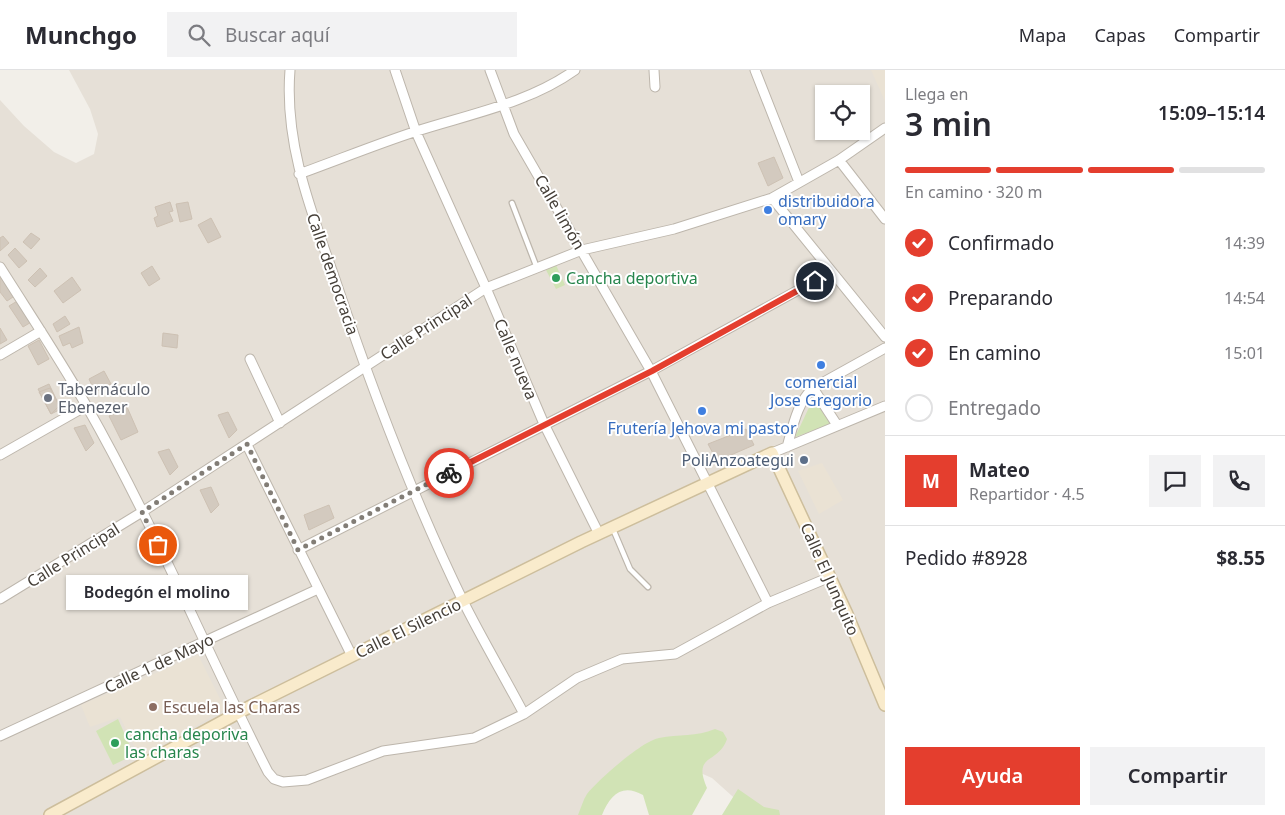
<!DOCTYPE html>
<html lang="es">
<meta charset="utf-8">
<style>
:root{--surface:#fff;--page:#f2f2f3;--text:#2b2b33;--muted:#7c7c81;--line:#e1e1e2;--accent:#e43e2e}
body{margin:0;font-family:"Noto Sans",sans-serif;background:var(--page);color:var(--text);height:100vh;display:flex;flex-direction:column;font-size:19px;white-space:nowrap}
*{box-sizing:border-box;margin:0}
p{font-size:16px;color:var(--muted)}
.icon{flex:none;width:28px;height:28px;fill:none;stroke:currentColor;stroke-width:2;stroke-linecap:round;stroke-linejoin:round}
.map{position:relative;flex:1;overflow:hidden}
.side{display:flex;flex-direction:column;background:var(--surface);width:400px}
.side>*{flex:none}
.controls{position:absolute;left:815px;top:15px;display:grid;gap:10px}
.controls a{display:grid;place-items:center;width:55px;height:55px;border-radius:0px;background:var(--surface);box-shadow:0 1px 4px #0004;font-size:25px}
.pin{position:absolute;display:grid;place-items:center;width:42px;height:42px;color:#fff;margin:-21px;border:2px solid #fff;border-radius:50%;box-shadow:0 1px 5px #0007}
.courier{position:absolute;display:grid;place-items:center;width:50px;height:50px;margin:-25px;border:4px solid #e43e2e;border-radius:50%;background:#fff;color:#222;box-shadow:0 1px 6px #0007}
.bubble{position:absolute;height:35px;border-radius:0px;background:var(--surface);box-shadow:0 1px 4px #0004;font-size:16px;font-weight:600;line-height:35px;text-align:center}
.headline em{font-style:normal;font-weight:600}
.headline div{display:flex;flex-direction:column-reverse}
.headline{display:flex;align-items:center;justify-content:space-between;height:85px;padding:0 20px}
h1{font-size:32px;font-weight:600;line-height:38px}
.bar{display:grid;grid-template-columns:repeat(4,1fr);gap:8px 5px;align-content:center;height:60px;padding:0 20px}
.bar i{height:6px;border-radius:4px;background:var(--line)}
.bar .selected{background:var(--accent)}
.bar p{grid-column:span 4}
.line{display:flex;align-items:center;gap:12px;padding:0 20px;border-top:1px solid var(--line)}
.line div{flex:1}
.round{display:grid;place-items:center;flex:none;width:52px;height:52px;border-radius:0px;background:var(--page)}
ol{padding:0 20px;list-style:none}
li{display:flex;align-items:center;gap:15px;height:55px}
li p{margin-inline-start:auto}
li .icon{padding:5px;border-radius:50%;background:var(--accent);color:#fff;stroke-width:4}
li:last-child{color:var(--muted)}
li i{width:28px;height:28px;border:2px solid var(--line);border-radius:50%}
.cta{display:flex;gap:10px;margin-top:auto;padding:10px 20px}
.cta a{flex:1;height:58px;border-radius:0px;background:var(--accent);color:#fff;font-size:20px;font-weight:600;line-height:58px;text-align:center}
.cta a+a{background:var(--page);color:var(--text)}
header{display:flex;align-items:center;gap:30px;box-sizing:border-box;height:70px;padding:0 25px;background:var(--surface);border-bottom:1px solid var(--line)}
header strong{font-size:24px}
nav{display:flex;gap:28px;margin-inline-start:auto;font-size:18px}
.search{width:350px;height:45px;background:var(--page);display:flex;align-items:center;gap:12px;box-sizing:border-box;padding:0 18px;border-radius:0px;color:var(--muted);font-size:19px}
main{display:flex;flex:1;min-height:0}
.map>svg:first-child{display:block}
.residential{fill:#e6e0d7;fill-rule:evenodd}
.education{fill:#eae2d4}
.green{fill:#d1e3b5}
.building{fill:#d3cabf;stroke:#cdc1b3}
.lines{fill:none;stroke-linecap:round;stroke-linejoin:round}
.lane-casing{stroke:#bdb6ac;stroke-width:7}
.street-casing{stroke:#bdb6ac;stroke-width:11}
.secondary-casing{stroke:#cdbe9c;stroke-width:14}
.lane{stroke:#fff;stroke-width:4.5}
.street{stroke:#fff;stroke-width:9}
.secondary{stroke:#f9ebcc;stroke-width:11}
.done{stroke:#827d76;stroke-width:5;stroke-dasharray:0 9}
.route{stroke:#e43e2e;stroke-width:6}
.shop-dot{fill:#3f7fe0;stroke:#fff;stroke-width:2}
.leisure-dot{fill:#2e9e5b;stroke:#fff;stroke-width:2}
.worship-dot{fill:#6b7280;stroke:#fff;stroke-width:2}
.service-dot{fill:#5c6f8a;stroke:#fff;stroke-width:2}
.education-dot{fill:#8d6e63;stroke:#fff;stroke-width:2}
.labels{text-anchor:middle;stroke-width:4;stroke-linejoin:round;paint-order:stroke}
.shop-label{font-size:16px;fill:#366cbe;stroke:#fff}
.street-label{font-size:16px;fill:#453f38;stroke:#fff}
.leisure-label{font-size:16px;fill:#27864d;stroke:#fff;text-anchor:start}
.worship-label{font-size:16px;fill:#5b616d;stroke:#fff;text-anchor:start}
.service-label{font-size:16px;fill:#4e5e75;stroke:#fff;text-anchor:end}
.education-label{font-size:16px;fill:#785e54;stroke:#fff;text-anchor:start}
</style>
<header>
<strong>Munchgo</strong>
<div class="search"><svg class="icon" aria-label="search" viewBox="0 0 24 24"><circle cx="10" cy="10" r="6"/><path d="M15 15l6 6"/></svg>Buscar aquí</div>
<nav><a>Mapa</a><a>Capas</a><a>Compartir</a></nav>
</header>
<main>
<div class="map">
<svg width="885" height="745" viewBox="0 0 885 745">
<rect width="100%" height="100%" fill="#f2efe9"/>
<path class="residential" d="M69 0H885V745H748L741 734 712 708 696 701 624 708 600 745H0V30L24 56 54 82 76 93 94 84 98 64 90 39ZM824 24H861V61H824Z"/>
<path class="education" d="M871 0H885V31Z
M822 393 843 430 819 444 798 401Z
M198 585 225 639 140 688 120 647 90 657 81 635Z"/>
<path class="green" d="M556 195 565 215 556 219 546 200Z
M814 327 831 354 795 367Z
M118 649 134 685 113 695 96 661Z
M715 659 723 662 727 669C718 695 692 683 707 718L692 745H649L643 725C622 713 610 725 602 745H578C581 738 583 730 587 724 598 710 642 671 659 668 679 664 696 667 715 659Z
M738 719 764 737 779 740 780 745H722Z"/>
<path class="building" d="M774 87 783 108 768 116 758 93Z
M170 132 173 141 169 142 173 151 157 157 154 148 158 146 155 137Z
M188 132 192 149 180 152 176 134Z
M211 148 221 167 208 173 198 155Z
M31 163 40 169 31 179 23 172Z
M3 166 9 173 0 181V168Z
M15 178 27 191 19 198 8 185Z
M152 196 160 209 149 216 141 203Z
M40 198 47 206 35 217 28 210Z
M0 204 16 225 7 231 0 222Z
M72 207 81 220 63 233 54 221Z
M19 230 33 251 23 257 9 236Z
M65 246 70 254 57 262 53 254Z
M79 257 83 273 72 278 70 273 63 276 59 266Z
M0 258 7 270 0 274Z
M163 263 178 265 177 278 162 276Z
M39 270 49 289 38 295 28 276Z
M104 301 111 314 95 322 89 309Z
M49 314 61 339 51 344 38 319Z
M50 318 59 336 51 344 39 322Z
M127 337 138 362 121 370 109 346Z
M228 342 237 360 229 368 218 345Z
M85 355 94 373 86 381 74 358Z
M746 359 754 375 717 391 708 374Z
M169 379 178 397 170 405 158 382Z
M211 417 219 435 211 443 200 420Z
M329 435 334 448 309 460 304 445Z"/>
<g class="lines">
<defs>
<path id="lane" d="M512 133 537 198
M613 459 630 499 648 517"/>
<path id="street" d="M290 0C284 75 312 143 336 212 372 320 413 428 463 531 482 569 504 606 524 644
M395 0 416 62 486 218 544 354 599 464
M490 0 514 64 651 301 768 533
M654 0 655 17
M755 0 799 112
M839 90 885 149
M299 104C338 90 377 74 417 61 470 44 529 33 575 0
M772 128 885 267
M0 197C29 243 59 288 86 335 154 454 206 581 268 702L274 709 283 712 307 710 383 681 474 668 524 644 577 608 622 589 675 584 768 533 830 507
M0 285 41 261
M250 289 280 353
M813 318 837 355
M247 375 352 586
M787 377C793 356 797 333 813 318L885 278
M772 383 885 336
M0 385 86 336
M298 480 651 301 831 202
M0 529 142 442 486 218 582 180 674 159 772 128 839 90 885 58
M0 666 318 519"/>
<path id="secondary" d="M50 745 251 636 581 472 772 383 846 542 885 635"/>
</defs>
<use href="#lane" class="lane-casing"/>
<use href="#street" class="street-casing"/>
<use href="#secondary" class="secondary-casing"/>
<use href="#lane" class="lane"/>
<use href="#street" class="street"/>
<use href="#secondary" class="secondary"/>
</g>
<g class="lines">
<path class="done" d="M158 475 142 442 247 374 298 480 449 403"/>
<path class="route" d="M449 403 652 301 815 211"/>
</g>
<g class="shop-dot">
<circle cx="768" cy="140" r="5"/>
<circle cx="821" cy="295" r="5"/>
<circle cx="702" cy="341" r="5"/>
</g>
<g class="leisure-dot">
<circle cx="556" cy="208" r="5"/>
<circle cx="115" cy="673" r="5"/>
</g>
<circle class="worship-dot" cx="48" cy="328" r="5"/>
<circle class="service-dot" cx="804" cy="390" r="5"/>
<circle class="education-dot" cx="153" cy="637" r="5"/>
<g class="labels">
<g class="shop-label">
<text x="778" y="137" text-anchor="start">distribuidora<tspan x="778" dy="18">omary</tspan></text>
<text x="821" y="318">comercial<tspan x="821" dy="18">Jose Gregorio</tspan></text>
<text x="702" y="364">Frutería Jehova mi pastor</text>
</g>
<g class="street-label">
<text transform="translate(560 142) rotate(60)" y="6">Calle limón</text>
<text transform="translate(333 204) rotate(71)" y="6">Calle democracia</text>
<text transform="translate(426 257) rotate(-33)" y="6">Calle Principal</text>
<text transform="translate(516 289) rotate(67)" y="6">Calle nueva</text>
<text transform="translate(73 485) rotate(-32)" y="6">Calle Principal</text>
<text transform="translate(830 509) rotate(66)" y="6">Calle El Junquito</text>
<text transform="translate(408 558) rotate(-26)" y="6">Calle El Silencio</text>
<text transform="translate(159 593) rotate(-25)" y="6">Calle 1 de Mayo</text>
</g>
<g class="leisure-label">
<text x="566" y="214">Cancha deportiva</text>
<text x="125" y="670">cancha deporiva<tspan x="125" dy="18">las charas</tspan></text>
</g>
<g class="worship-label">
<text x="58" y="325">Tabernáculo<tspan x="58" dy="18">Ebenezer</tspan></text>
</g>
<g class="service-label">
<text x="794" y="396">PoliAnzoategui</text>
</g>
<g class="education-label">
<text x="163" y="643">Escuela las Charas</text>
</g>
</g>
</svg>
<div class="controls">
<a><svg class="icon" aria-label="locate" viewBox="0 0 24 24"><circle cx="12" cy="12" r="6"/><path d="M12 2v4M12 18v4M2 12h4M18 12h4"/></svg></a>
</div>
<div class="pin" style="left:158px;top:475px;background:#ea580c"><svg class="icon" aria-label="bag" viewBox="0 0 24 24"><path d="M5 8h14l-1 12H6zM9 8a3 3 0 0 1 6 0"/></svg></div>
<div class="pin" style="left:815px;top:211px;background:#1f2937"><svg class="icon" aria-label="home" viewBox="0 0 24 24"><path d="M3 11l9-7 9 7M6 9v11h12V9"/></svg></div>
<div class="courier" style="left:449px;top:403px"><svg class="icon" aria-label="bike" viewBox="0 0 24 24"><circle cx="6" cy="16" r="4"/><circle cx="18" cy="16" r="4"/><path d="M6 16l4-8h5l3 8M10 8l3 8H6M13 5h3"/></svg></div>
<div class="bubble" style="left:66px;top:505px;width:182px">Bodegón el molino</div>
</div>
<section class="side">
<div class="headline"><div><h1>3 min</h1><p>Llega en</p></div><em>15:09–15:14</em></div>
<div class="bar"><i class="selected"></i><i class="selected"></i><i class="selected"></i><i></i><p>En camino · 320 m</p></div>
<ol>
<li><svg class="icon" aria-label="check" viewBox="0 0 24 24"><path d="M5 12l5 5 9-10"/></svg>Confirmado<p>14:39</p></li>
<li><svg class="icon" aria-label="check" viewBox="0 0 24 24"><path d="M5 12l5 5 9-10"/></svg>Preparando<p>14:54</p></li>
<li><svg class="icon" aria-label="check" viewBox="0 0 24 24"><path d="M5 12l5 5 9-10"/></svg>En camino<p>15:01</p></li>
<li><i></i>Entregado</li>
</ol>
<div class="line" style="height:90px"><b class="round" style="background:var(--accent);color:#fff">M</b><div><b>Mateo</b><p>Repartidor · 4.5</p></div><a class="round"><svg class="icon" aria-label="chat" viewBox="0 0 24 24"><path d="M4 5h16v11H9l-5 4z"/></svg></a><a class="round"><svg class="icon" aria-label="phone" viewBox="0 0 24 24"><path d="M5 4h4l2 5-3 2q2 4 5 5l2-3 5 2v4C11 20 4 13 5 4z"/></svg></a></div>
<div class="line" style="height:65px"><div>Pedido #8928</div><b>$8.55</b></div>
<div class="cta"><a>Ayuda</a><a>Compartir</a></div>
</section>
</main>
